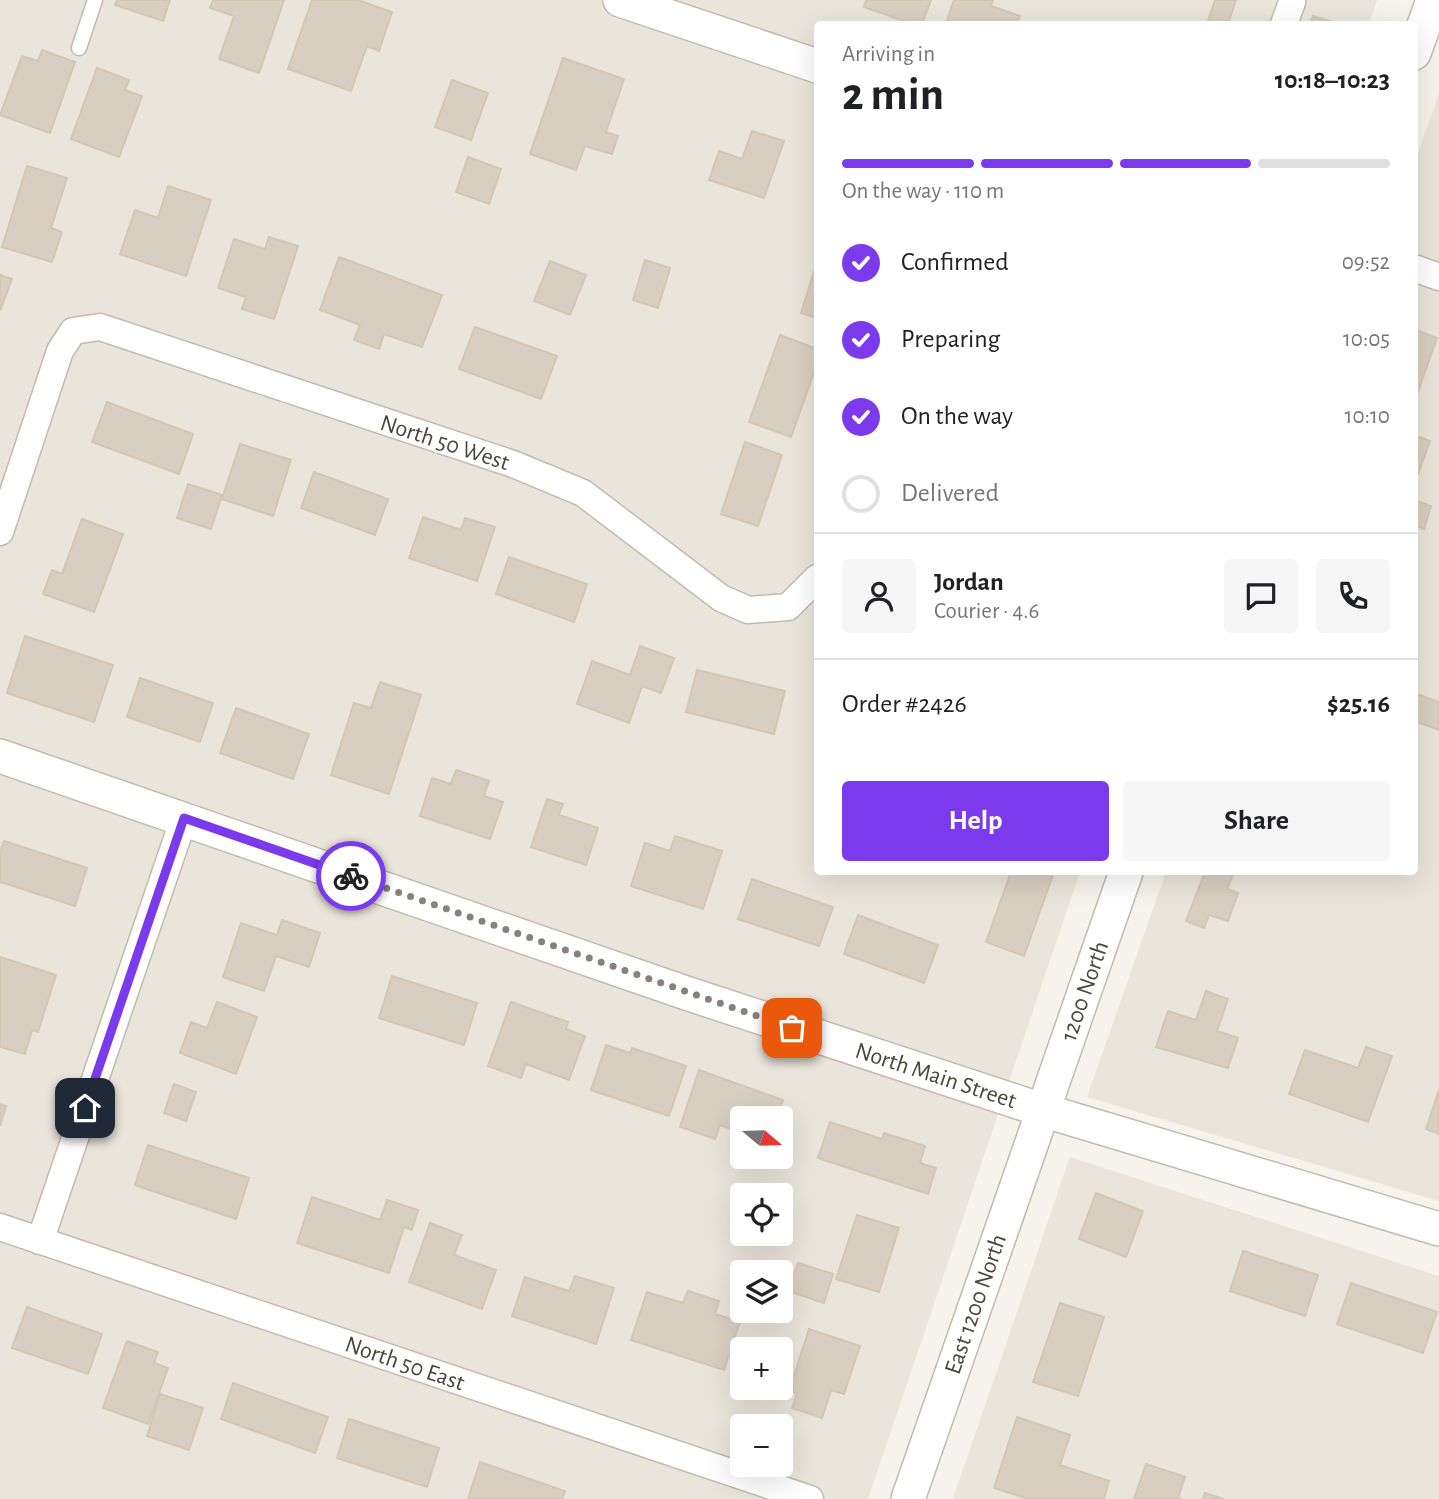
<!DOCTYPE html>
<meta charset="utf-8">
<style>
:root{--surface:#fff;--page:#f6f6f6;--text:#202124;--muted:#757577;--line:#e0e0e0;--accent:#7c3aed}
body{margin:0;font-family:"Alegreya Sans",sans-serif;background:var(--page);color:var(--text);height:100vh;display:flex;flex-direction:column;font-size:26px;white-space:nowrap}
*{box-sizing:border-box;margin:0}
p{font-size:23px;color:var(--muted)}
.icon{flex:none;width:38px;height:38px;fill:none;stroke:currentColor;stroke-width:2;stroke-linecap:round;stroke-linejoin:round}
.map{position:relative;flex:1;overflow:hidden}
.sheet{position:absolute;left:814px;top:21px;width:604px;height:854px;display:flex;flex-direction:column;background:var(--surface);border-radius:7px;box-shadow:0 7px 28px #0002}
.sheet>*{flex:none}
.needle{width:46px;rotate:109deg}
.controls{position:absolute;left:730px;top:1106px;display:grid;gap:14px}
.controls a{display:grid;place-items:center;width:63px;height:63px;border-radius:7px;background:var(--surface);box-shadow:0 7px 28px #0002;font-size:35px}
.pin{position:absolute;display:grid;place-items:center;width:60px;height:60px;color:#fff;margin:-30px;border-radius:14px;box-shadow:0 4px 10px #0006}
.courier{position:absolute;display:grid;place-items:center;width:70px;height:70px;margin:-35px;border:5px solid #7c3aed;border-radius:50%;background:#fff;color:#222;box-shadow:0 2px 9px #0007}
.headline em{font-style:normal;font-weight:700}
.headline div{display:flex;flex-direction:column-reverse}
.headline{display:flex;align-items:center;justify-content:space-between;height:119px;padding:0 28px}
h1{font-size:46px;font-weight:700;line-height:52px}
.bar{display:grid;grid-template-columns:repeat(4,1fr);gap:10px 7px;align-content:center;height:84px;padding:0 28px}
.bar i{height:9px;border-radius:5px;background:var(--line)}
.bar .current{background:var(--accent)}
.bar p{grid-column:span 4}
.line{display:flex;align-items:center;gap:18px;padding:0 28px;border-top:2px solid var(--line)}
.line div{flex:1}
.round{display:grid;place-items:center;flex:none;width:74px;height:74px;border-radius:7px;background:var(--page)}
ol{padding:0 28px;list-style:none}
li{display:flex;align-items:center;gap:21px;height:77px}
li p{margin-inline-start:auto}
li .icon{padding:7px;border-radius:50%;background:var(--accent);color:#fff;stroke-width:4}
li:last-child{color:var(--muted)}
li i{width:38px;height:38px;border:4px solid var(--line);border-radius:50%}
.action{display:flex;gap:14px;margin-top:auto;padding:14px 28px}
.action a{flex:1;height:80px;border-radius:7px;background:var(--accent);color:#fff;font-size:28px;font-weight:700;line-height:80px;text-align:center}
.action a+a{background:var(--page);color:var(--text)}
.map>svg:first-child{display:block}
.residential{fill:#eae5da;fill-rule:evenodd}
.building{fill:#d8cfc1;stroke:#d3c7b4;stroke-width:2}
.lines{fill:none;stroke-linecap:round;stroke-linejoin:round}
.service-casing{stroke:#c2bbae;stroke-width:17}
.minor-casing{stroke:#c2bbae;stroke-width:29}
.tertiary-casing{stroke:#c2bbae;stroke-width:36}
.service{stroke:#fff;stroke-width:14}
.minor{stroke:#fff;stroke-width:26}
.tertiary{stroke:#fff;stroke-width:33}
.done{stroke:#878178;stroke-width:7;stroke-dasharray:0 12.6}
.route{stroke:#7c3aed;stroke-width:9}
.labels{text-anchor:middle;stroke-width:5;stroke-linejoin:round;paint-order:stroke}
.street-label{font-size:24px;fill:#4b4439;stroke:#fff}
</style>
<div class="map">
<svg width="1439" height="1499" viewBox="0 0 1439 1499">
<rect width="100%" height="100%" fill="#f6f3ec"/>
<path class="residential" d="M0 0H1377L1369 24H817V872H1080L868 1499H0ZM742 1118H780V1157H742ZM742 1195H780V1234H742ZM742 1272H780V1311H742ZM742 1349H780V1388H742ZM742 1426H780V1465H742Z
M1439 93V1201L1087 1097 1166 872H1414V164Z
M1070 1157 1439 1276V1499H953Z"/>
<path class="building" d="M117 0H170L163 21 115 5Z
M213 0H284L259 73 219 59 234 16 210 8Z
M312 0H358L392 12 379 51 367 46 351 91 288 69Z
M866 0H931L922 24H913L864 7Z
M954 0H993L991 6 1020 16 1017 24H950L946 23Z
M1215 0H1236L1228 24H1207Z
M1313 16 1340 24H1310Z
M42 50 75 62 50 133 0 115 22 56 38 61Z
M563 58 624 79 606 132 618 136 612 154 585 146 576 170 530 154Z
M97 68 129 80 125 90 142 96 119 157 71 139Z
M452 80 488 93 471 140 435 127Z
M752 131 784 141 764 198 709 180 719 151 742 159Z
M468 157 501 169 489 204 456 192Z
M27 166 67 178 51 228 62 232 52 262 2 247Z
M168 186 211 200 186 276 120 254 135 210 158 218Z
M269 237 298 246 274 319 242 309 246 297 218 288 234 239 265 249Z
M339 257 442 295 422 347 384 334 379 349 354 340 360 325 320 310Z
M645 260 670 268 658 308 633 300Z
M550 261 586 275 570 315 534 301Z
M817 262V318L801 313Z
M0 275 12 279 0 311Z
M475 327 557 356 541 399 459 369Z
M1414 329 1437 338 1416 397 1414 396Z
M780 335 817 349V364L791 437 749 422Z
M107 402 193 434 179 474 92 442Z
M1414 435 1430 441 1415 482H1414Z
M745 442 782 455 758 526 721 514Z
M240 444 291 460 273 516 222 499Z
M314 472 388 499 375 535 301 508Z
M188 484 222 495 211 529 177 518Z
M1414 500 1431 506 1424 529 1414 525Z
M423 517 461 530 465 518 495 527 477 581 409 558Z
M82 519 123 534 94 612 43 594 52 570 62 574Z
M509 557 587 584 574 622 496 594Z
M25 636 113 665 94 722 7 693Z
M640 646 674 658 661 693 642 686 629 723 577 704 592 661 630 675Z
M697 670 785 691 774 734 686 712Z
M140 678 213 703 200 742 127 717Z
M380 682 421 695 389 794 331 775 354 703 371 708Z
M1414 693 1439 702V730L1414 721Z
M236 708 309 734 293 779 220 753Z
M456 770 489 781 484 796 503 802 490 839 420 816 432 778 451 784Z
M547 799 563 804 559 815 598 828 586 865 531 847Z
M675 836 722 851 703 909 631 886 645 843 670 851Z
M4 841 87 868 75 906 0 882V853Z
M1011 872H1054L1024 956 986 942Z
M1205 872H1234L1227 889 1238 893 1228 921 1209 915 1204 928 1186 921Z
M752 879 833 907 819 946 738 919Z
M858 915 938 945 924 983 844 954Z
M282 920 320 933 309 967 276 956 264 991 223 977 241 923 277 935Z
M0 957 56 975 38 1032 32 1030 25 1054 0 1047Z
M392 976 477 1003 464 1045 379 1018Z
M1206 991 1228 999 1217 1031 1238 1038 1228 1068 1156 1047 1168 1011 1196 1020Z
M217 1002 257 1017 236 1074 180 1053 191 1022 207 1028Z
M511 1002 568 1022 566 1029 585 1036 569 1080 526 1064 521 1078 488 1066Z
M606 1045 630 1053 632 1048 686 1066 669 1116 591 1090Z
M1366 1047 1392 1056 1368 1122 1289 1094 1305 1050 1358 1068Z
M699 1070 783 1100 777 1118H742V1133L720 1125 715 1139 680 1127Z
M174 1084 196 1092 186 1121 164 1113Z
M1439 1090V1134L1426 1129Z
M0 1104 6 1106 0 1126Z
M830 1122 882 1139 884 1133 925 1146 920 1163 936 1168 928 1194 818 1158Z
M148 1145 249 1178 236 1219 135 1185Z
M1096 1193 1143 1211 1126 1257 1079 1239Z
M312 1197 380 1220 387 1200 418 1210 412 1230 404 1227 389 1273 297 1243Z
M857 1215 899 1228 879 1292 836 1279Z
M430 1223 462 1235 454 1255 496 1270 482 1309 409 1282Z
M1243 1251 1318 1275 1305 1316 1230 1291Z
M798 1263 833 1274 824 1303 788 1291Z
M575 1276 614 1288 596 1344 512 1316 525 1277 569 1291Z
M1351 1283 1437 1312 1423 1353 1337 1324Z
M688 1291 719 1301 715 1314 740 1322 724 1370 631 1340 647 1292 683 1303Z
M1060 1303 1104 1317 1078 1396 1033 1382Z
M27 1307 102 1334 88 1374 12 1348Z
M809 1329 860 1346 844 1394 831 1390 822 1418 792 1408 797 1393 789 1391Z
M127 1341 158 1352 154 1363 168 1368 148 1424 103 1408Z
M233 1383 328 1417 315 1453 221 1419Z
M160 1394 203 1408 189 1450 147 1436Z
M1017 1417 1070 1435 1060 1465 1109 1481 1104 1499H1028L994 1488Z
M349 1419 439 1448 427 1487 337 1458Z
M480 1462 565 1491 562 1499H468Z
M1146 1464 1185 1477 1178 1498 1181 1499H1134Z
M1205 1493 1224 1499H1203Z"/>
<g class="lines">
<defs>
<path id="service" d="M79 48 95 0"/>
<path id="minor" d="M1284 24 1292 2
M1414 268 1439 277
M0 532 60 351 73 331 100 327 513 464 583 493 721 598 748 610 788 607 817 578
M0 1227 810 1499
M40 1241 184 818"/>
<path id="tertiary" d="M620 0 817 66
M1414 53 1433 0
M0 756 686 993 1042 1110 1439 1229
M908 1499 1126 872"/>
</defs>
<use href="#service" class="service-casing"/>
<use href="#minor" class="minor-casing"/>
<use href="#tertiary" class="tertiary-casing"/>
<use href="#service" class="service"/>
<use href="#minor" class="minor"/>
<use href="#tertiary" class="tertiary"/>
</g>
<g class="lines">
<path class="done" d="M351 876 792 1028"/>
<path class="route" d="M85 1108 184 818 351 876"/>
</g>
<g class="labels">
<g class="street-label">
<text transform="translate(445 442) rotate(18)" y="8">North 50 West</text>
<text transform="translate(1084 991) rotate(-71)" y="8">1200 North</text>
<text transform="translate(936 1075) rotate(18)" y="8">North Main Street</text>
<text transform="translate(975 1304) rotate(-71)" y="8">East 1200 North</text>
<text transform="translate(405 1363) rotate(19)" y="8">North 50 East</text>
</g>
</g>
</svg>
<div class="controls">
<a><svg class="needle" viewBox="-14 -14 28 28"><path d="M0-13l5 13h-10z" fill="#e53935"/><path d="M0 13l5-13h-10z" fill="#757577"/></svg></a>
<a><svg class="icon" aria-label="locate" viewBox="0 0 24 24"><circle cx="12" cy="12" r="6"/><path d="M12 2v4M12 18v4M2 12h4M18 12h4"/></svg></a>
<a><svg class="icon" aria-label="layers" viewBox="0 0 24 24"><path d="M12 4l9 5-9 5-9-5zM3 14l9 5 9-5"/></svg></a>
<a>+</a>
<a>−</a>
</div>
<div class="pin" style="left:792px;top:1028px;background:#ea580c"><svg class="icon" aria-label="bag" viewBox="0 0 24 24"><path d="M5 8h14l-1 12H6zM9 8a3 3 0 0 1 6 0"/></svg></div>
<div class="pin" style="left:85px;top:1108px;background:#1f2937"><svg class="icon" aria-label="home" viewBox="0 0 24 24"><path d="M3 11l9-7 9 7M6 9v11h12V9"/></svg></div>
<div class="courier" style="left:351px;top:876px"><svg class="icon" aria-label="bike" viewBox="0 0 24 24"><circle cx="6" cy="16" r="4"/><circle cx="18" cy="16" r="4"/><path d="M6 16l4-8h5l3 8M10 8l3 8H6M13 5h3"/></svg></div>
<section class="sheet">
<div class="headline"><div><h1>2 min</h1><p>Arriving in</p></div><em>10:18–10:23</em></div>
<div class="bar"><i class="current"></i><i class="current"></i><i class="current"></i><i></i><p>On the way · 110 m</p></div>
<ol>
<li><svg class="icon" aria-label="check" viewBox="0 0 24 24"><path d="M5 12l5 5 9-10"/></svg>Confirmed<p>09:52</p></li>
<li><svg class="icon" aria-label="check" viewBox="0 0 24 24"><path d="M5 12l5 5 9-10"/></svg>Preparing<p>10:05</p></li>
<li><svg class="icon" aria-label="check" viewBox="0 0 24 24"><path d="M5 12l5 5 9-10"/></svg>On the way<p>10:10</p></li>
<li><i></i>Delivered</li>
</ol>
<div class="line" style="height:126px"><a class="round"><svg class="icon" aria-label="person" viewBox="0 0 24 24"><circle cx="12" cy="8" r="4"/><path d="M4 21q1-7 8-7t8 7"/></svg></a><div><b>Jordan</b><p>Courier · 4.6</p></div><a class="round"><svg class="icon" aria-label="chat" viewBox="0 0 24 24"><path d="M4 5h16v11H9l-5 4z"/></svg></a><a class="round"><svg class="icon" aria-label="phone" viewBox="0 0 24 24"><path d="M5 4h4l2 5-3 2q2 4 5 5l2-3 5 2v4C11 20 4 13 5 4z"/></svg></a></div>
<div class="line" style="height:91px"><div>Order #2426</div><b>$25.16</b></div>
<div class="action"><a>Help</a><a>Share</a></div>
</section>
</div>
